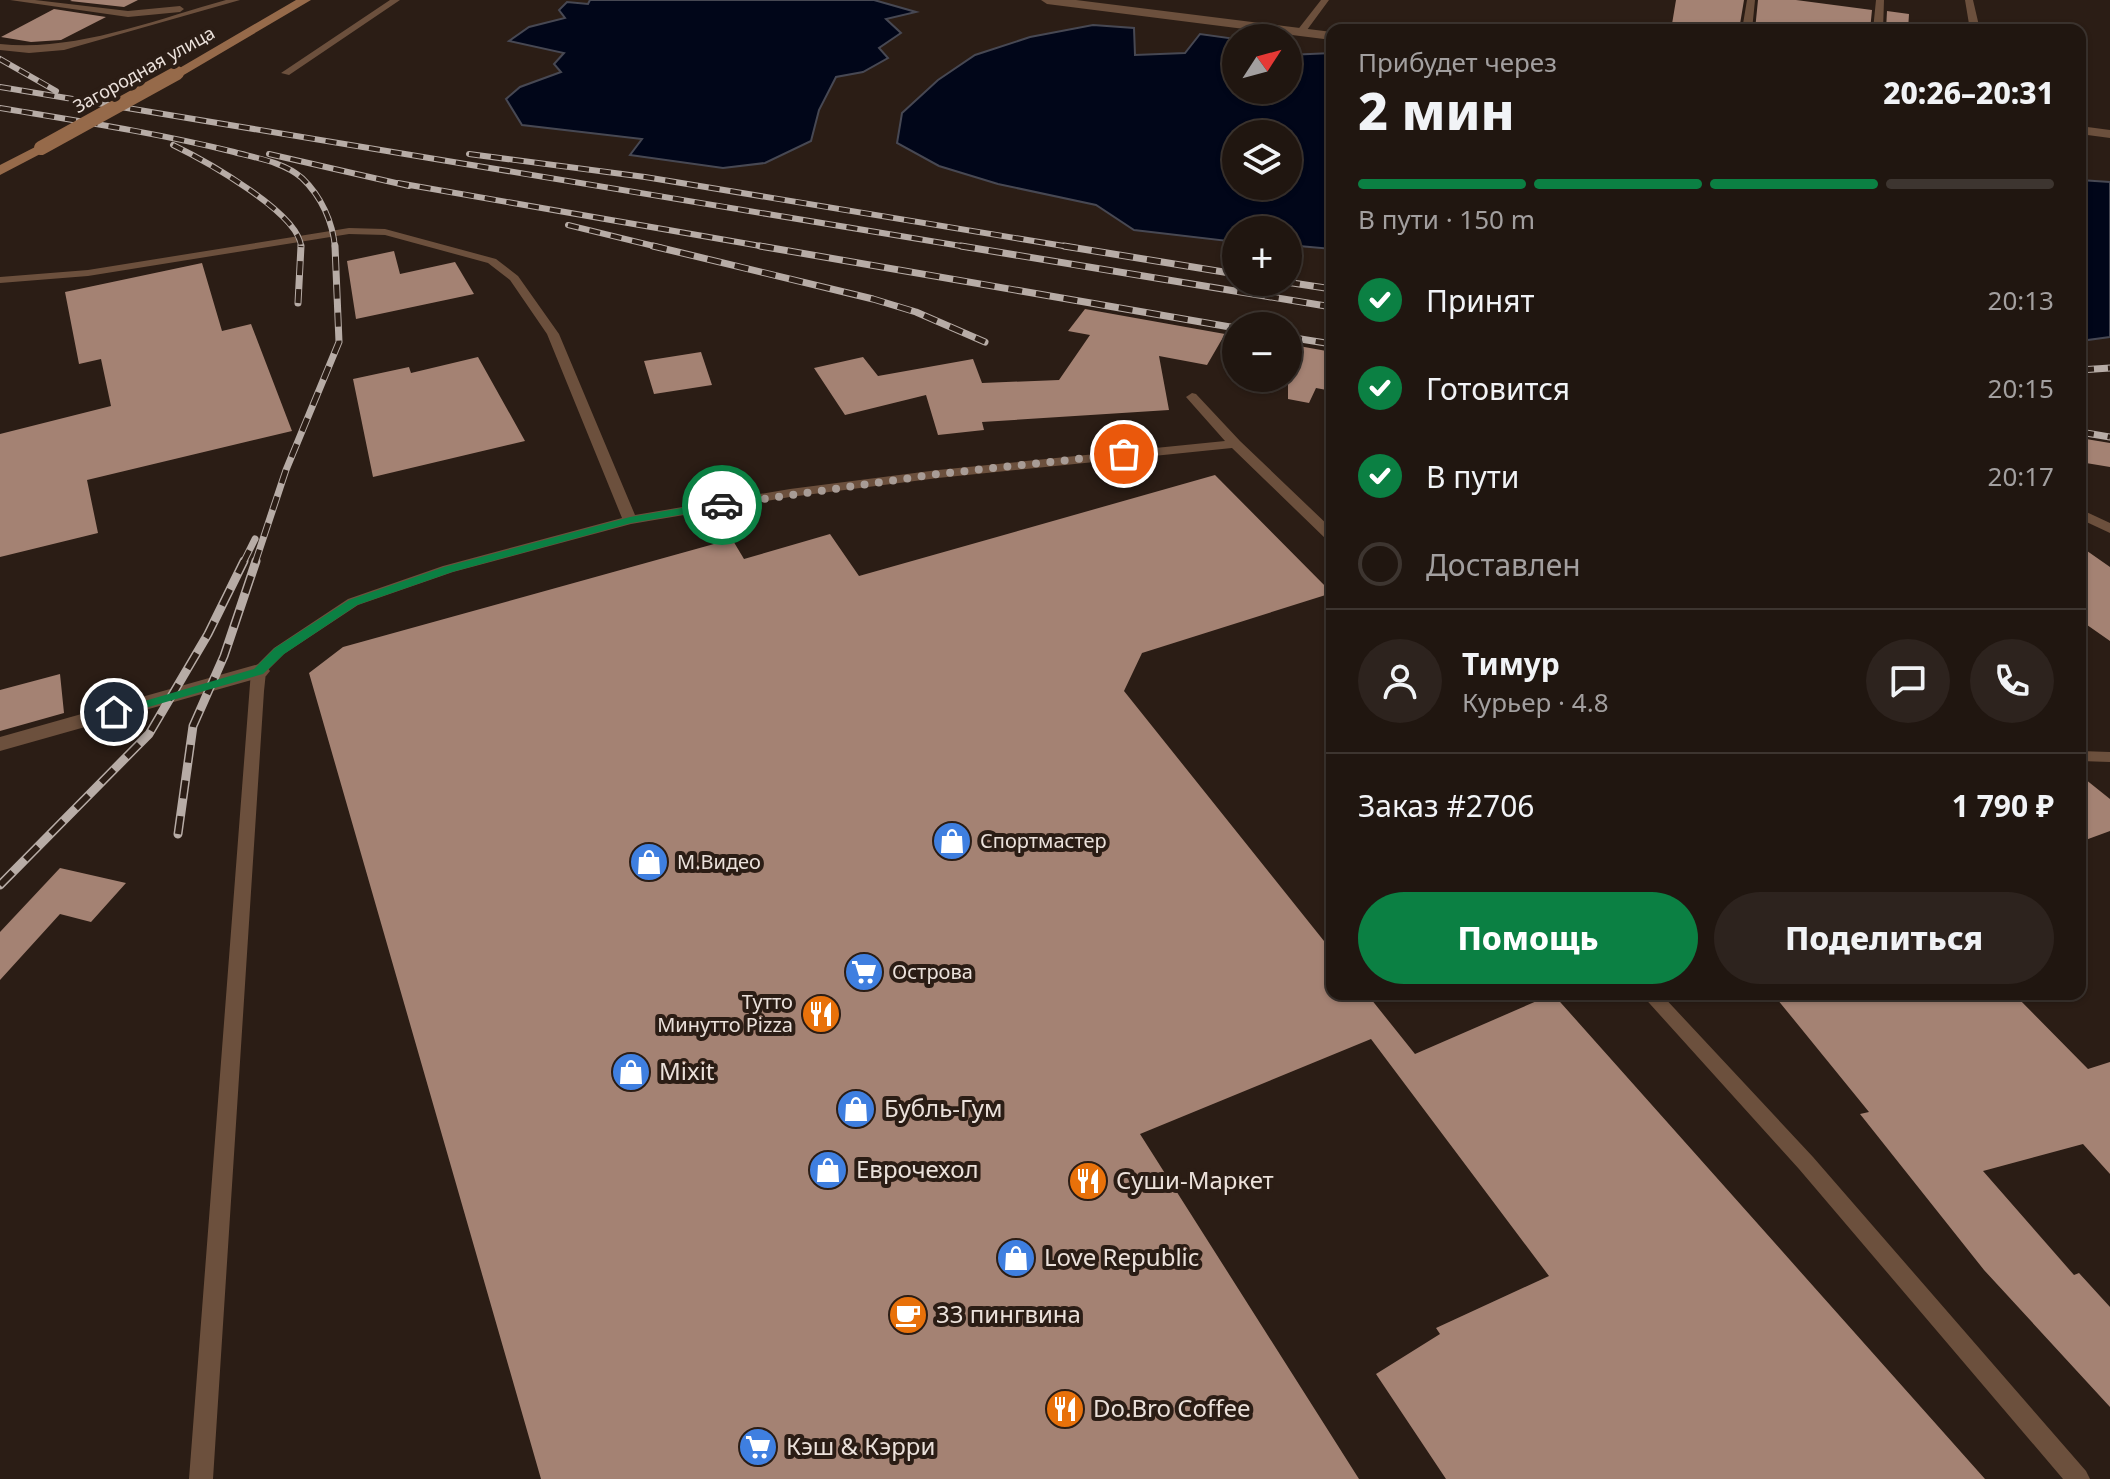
<!DOCTYPE html>
<html lang="ru">
<meta charset="utf-8">
<style>
:root{--surface:#201610;--page:#2d231e;--text:#f1f3f6;--muted:#a29f9f;--line:#3d3530;--accent:#0b8043}
body{margin:0;font-family:"Noto Sans",sans-serif;background:var(--page);color:var(--text);height:100vh;display:flex;flex-direction:column;font-size:30px;white-space:nowrap}
*{box-sizing:border-box;margin:0}
p{font-size:26px;color:var(--muted)}
.icon{flex:none;width:44px;height:44px;fill:none;stroke:currentColor;stroke-width:2;stroke-linecap:round;stroke-linejoin:round}
.map{position:relative;flex:1;overflow:hidden}
.panel{position:absolute;left:1326px;top:24px;width:760px;height:976px;display:flex;flex-direction:column;background:var(--surface);border-radius:16px;box-shadow:0 2px 6px #0004,0 0 0 2px var(--line)}
.panel>*{flex:none}
.needle{width:52px;rotate:54deg}
.fabs{position:absolute;left:1222px;top:24px;display:grid;gap:16px}
.fabs a{display:grid;place-items:center;width:80px;height:80px;border-radius:50%;background:var(--surface);box-shadow:0 2px 6px #0004,0 0 0 2px var(--line);font-size:40px}
.pin{position:absolute;display:grid;place-items:center;width:68px;height:68px;color:#fff;margin:-34px;border:4px solid #fff;border-radius:50%;box-shadow:0 2px 8px #0007}
.courier{position:absolute;display:grid;place-items:center;width:80px;height:80px;margin:-40px;border:6px solid #0b8043;border-radius:50%;background:#fff;color:#222;box-shadow:0 2px 10px #0007}
.overview em{font-style:normal;font-weight:800}
.overview div{display:flex;flex-direction:column-reverse}
.overview{display:flex;align-items:center;justify-content:space-between;height:136px;padding:0 32px}
h1{font-size:52px;font-weight:800;line-height:60px}
.bar{display:grid;grid-template-columns:repeat(4,1fr);gap:12px 8px;align-content:center;height:96px;padding:0 32px}
.bar i{height:10px;border-radius:6px;background:var(--line)}
.bar .current{background:var(--accent)}
.bar p{grid-column:span 4}
.line{display:flex;align-items:center;gap:20px;padding:0 32px;border-top:2px solid var(--line)}
.line div{flex:1}
.round{display:grid;place-items:center;flex:none;width:84px;height:84px;border-radius:42px;background:var(--page)}
ol{padding:0 32px;list-style:none}
li{display:flex;align-items:center;gap:24px;height:88px}
li p{margin-inline-start:auto}
li .icon{padding:8px;border-radius:50%;background:var(--accent);color:#fff;stroke-width:4}
li:last-child{color:var(--muted)}
li i{width:44px;height:44px;border:4px solid var(--line);border-radius:50%}
.cta{display:flex;gap:16px;margin-top:auto;padding:16px 32px}
.cta a{flex:1;height:92px;border-radius:48px;background:var(--accent);color:#fff;font-size:32px;font-weight:800;line-height:92px;text-align:center}
.cta a+a{background:var(--page);color:var(--text)}
.map>svg:first-child{display:block}
.water{fill:#010619;stroke:#474853;stroke-width:2;fill-rule:evenodd}
.building{fill:#a48273}
.lines{fill:none;stroke-linecap:round;stroke-linejoin:round}
.service{fill:#6c503d;fill-rule:evenodd}
.minor{fill:#6c503d;fill-rule:evenodd}
.secondary{fill:#966a4a;fill-rule:evenodd}
.rail-far2-casing{stroke:#b7aca6;stroke-width:6}
.rail-far1-casing{stroke:#b7aca6;stroke-width:7}
.rail-casing{stroke:#b7aca6;stroke-width:9}
.rail-far2{stroke:#2b1d15;stroke-width:4;stroke-dasharray:11;stroke-linecap:butt}
.rail-far1{stroke:#2b1d15;stroke-width:5;stroke-dasharray:14;stroke-linecap:butt}
.rail{stroke:#2b1d15;stroke-width:6;stroke-dasharray:18;stroke-linecap:butt}
.secondary-bridge{stroke:#966a4a;stroke-width:14}
.route{fill:#0b8043}
.done{stroke:#a89c96;stroke-width:8;stroke-dasharray:0 14.4}
.labels{text-anchor:middle;stroke-width:8;stroke-linejoin:round;paint-order:stroke}
.far-street-label{font-size:18px;fill:#ebe1db;stroke:#2b1d15}
.poi-label{font-size:20px;fill:#ebe1db;stroke:#2b1d15;text-anchor:start}
.near-poi-label{font-size:24px;fill:#ebe1db;stroke:#2b1d15;text-anchor:start}
</style>
<div class="map">
<svg width="2110" height="1479" viewBox="0 0 2110 1479">
<rect width="100%" height="100%" fill="#2b1d15"/>
<path class="water" d="M590 0H874L916 12 886 19 901 33 879 48 888 58 863 72 836 77 819 110 811 141 765 163 723 168 630 155 642 139 522 125 506 99 520 87 561 72 554 64 564 53 509 41 529 27 565 18 559 10 567 2 588 4Z
M1093 25 1134 28 1135 55 1185 53 1200 34 1236 39V90H1288V55L1332 53V249L1288 245V230H1236V242L1134 230 1096 205 998 184 939 166 897 143 902 113 938 80 975 55 1030 37ZM1236 134H1288V186H1236Z
M2080 180 2110 182V337L2080 341Z"/>
<path class="building" d="M72 0H138L124 7 70 1Z
M1676 0H1744L1739 30H1671Z
M1758 0H1796L1872 10 1870 30H1755Z
M54 9 106 17 61 40 31 42 1 37Z
M1887 11 1909 14 1908 30H1886Z
M394 251 400 274 455 262 474 294 356 319 347 261Z
M202 263 222 331 251 324 292 431 87 480 98 533 0 557V434L111 406 101 359 79 364 65 292Z
M1085 309 1225 334 1207 365 1159 356 1169 410 982 422 984 430 938 435 926 395 845 415 814 368 863 357 878 376 973 359 982 383 1059 380 1090 335 1068 331Z
M1288 344 1332 352V391L1316 388 1309 403 1288 399Z
M701 352 712 385 654 394 644 361Z
M478 357 525 441 373 477 353 379 409 367 411 373Z
M2080 438 2110 443V467L2080 462Z
M1215 475 1332 593 1142 653 1124 691 1332 951V994H1367L1415 1054 1553 994 1985 1479H1446L1376 1374 1440 1334 1436 1328 1549 1276 1371 1039 1140 1134 1359 1479H541L309 673 343 647 732 539 744 559 830 534 859 576Z
M2080 546 2110 567V641L2080 620Z
M60 674 64 713 0 731V690Z
M2080 775 2110 799V831L2080 842Z
M60 868 126 883 91 922 60 914 0 980V932Z
M1773 994H2014L2088 1069 2110 1062V1174L2083 1144 1983 1171 2074 1275 2079 1273 2110 1307V1407L1984 1270 1860 1114 1869 1112Z"/>
<g class="lines">
<path class="service" d="M10 0H35L128 11 180 6 184 9 180 12 128 17Z
M226 0H240L64 50 29 53 0 50V44C75 52 154 20 226 0Z
M390 0H400L289 75 281 73Z
M1321 0H1329L1304 34H1298L1296 32Z
M1747 0H1755L1752 30H1742Z
M1876 0H1884L1883 30H1873Z
M1965 0H1973L1980 30H1970Z
M349 228 385 229 496 259 518 276 559 334 635 515 790 489 938 470 1225 441 1186 397 1192 393 1196 394 1240 441 1332 529V541L1327 540 1232 448 938 478 790 497 631 524 453 572 358 605 284 654 266 672 264 691 213 1479H189L251 671 274 648 348 599 443 566 622 518 547 334 510 280 488 263 385 235 349 234 88 276 0 283V277L88 270Z
M2080 509 2110 523V533L2080 519Z
M2080 751 2110 752V762L2080 761Z
M1641 994H1661L1813 1157 2086 1471 2090 1479H2063L1799 1169Z"/>
<path class="minor" d="M1041 0H1076L1332 32V40L1047 4Z
M2080 126 2110 130V138L2080 134Z
M259 664 266 666 270 671 266 676 0 751V737Z"/>
<path class="secondary" d="M296 0H311L182 76 171 73Z
M41 144 48 148 46 151 0 175V165Z"/>
<defs>
<path id="rail-far2" d="M0 59 56 91
M0 87 973 248
M0 108C78 121 157 133 234 152 256 158 284 162 302 178 321 196 333 222 335 248
M173 145C202 159 302 214 301 248
M269 154 409 186
M469 154 645 177 1076 248
M398 183 772 248
M568 225 662 248"/>
<path id="rail-far1" d="M653 246 873 299 916 312 985 342
M760 246 1236 328
M961 246 1332 307
M1064 246 1236 274
M1286 282 1332 289
M298 303 301 246
M1288 337 1332 344
M2080 370 2110 368
M2080 432 2110 437
M243 563 255 539
M255 563 286 470 339 342 335 246"/>
<path id="rail" d="M178 834 193 726 224 656 256 561
M0 885 149 734 208 634 244 561"/>
</defs>
<use href="#rail-far2" class="rail-far2-casing"/>
<use href="#rail-far1" class="rail-far1-casing"/>
<use href="#rail" class="rail-casing"/>
<use href="#rail-far2" class="rail-far2"/>
<use href="#rail-far1" class="rail-far1"/>
<use href="#rail" class="rail"/>
<path class="secondary-bridge" d="M41 148 177 73"/>
</g>
<path class="route" d="M722 501 726 502V507L631 523 452 572 357 605 284 654 263 674 114 717 107 712 254 669 275 648 349 600 444 567 630 517Z"/>
<g class="lines">
<path class="done" d="M722 505 938 474 1124 454"/>
</g>
<defs>
<symbol id="shop-disc" viewBox="-11 -11 22 22"><circle r="9.5" fill="#3f7fe0" stroke="#2b1d15"/><path d="M-5-2.5h2.3a2.7 3.5 0 0 1 5.4 0H5L5.5 6h-11ZM-1.5-2.5h3a1.5 2.3 0 0 0-3 0Z" fill="#fff"/></symbol>
<symbol id="supermarket-disc" viewBox="-11 -11 22 22"><circle r="9.5" fill="#3f7fe0" stroke="#2b1d15"/><path d="M-6-5.5h2.5l.6 2H6L4.5 2H-2.5L-4.4-4H-6ZM-1.5 3.2a1.3 1.3 0 1 0 .1 0ZM3 3.2a1.3 1.3 0 1 0 .1 0Z" fill="#fff"/></symbol>
<symbol id="restaurant-disc" viewBox="-11 -11 22 22"><circle r="9.5" fill="#e8710a" stroke="#2b1d15"/><path d="M-5-6h1v4h1v-4h1v4h1v-4h1v5L-1.5 .5V6h-2V.5L-5-1ZM5-6V6H3V1.5H1.5Q1.5-4 5-6Z" fill="#fff"/></symbol>
<symbol id="cafe-disc" viewBox="-11 -11 22 22"><circle r="9.5" fill="#e8710a" stroke="#2b1d15"/><path d="M-5.5-4.5H6V0H3Q3 3.5 0 3.5H-2.5Q-5.5 3.5-5.5 0ZM3-3.2v2h1.7v-2ZM-6 4.5H4V6H-6Z" fill="#fff"/></symbol>
</defs>
<g fill-rule="evenodd">
<use href="#shop-disc" x="930" y="819" width="44" height="44"/>
<use href="#shop-disc" x="627" y="840" width="44" height="44"/>
<use href="#supermarket-disc" x="842" y="950" width="44" height="44"/>
<use href="#restaurant-disc" x="799" y="992" width="44" height="44"/>
<use href="#shop-disc" x="609" y="1050" width="44" height="44"/>
<use href="#shop-disc" x="834" y="1087" width="44" height="44"/>
<use href="#shop-disc" x="806" y="1148" width="44" height="44"/>
<use href="#restaurant-disc" x="1066" y="1159" width="44" height="44"/>
<use href="#shop-disc" x="994" y="1236" width="44" height="44"/>
<use href="#cafe-disc" x="886" y="1293" width="44" height="44"/>
<use href="#restaurant-disc" x="1043" y="1387" width="44" height="44"/>
<use href="#supermarket-disc" x="736" y="1425" width="44" height="44"/>
</g>
<g class="labels">
<g class="far-street-label">
<text transform="translate(144 70) rotate(-29)" y="6">Загородная улица</text>
</g>
<g class="poi-label">
<text x="980" y="848">Спортмастер</text>
<text x="677" y="869">М.Видео</text>
<text x="892" y="979">Острова</text>
<text x="793" y="1009" text-anchor="end">Тутто<tspan x="793" dy="23">Минутто Pizza</tspan></text>
</g>
<g class="near-poi-label">
<text x="659" y="1080">Mixit</text>
<text x="884" y="1117">Бубль-Гум</text>
<text x="856" y="1178">Еврочехол</text>
<text x="1116" y="1189">Суши-Маркет</text>
<text x="1044" y="1266">Love Republic</text>
<text x="936" y="1323">33 пингвина</text>
<text x="1093" y="1417">Do.Bro Coffee</text>
<text x="786" y="1455">Кэш &amp; Кэрри</text>
</g>
</g>
</svg>
<div class="fabs">
<a><svg class="needle" viewBox="-14 -14 28 28"><path d="M0-13l5 13h-10z" fill="#e53935"/><path d="M0 13l5-13h-10z" fill="#a29f9f"/></svg></a>
<a><svg class="icon" aria-label="layers" viewBox="0 0 24 24"><path d="M12 4l9 5-9 5-9-5zM3 14l9 5 9-5"/></svg></a>
<a>+</a>
<a>−</a>
</div>
<div class="pin" style="left:1124px;top:454px;background:#ea580c"><svg class="icon" aria-label="bag" viewBox="0 0 24 24"><path d="M5 8h14l-1 12H6zM9 8a3 3 0 0 1 6 0"/></svg></div>
<div class="pin" style="left:114px;top:712px;background:#1f2937"><svg class="icon" aria-label="home" viewBox="0 0 24 24"><path d="M3 11l9-7 9 7M6 9v11h12V9"/></svg></div>
<div class="courier" style="left:722px;top:505px"><svg class="icon" aria-label="car" viewBox="0 0 24 24"><path d="M5 17H2v-5l4-1 3-4h7l3 4 3 1v5h-3M9 17h6M6 11h13"/><circle cx="7" cy="17" r="2"/><circle cx="17" cy="17" r="2"/></svg></div>
<section class="panel">
<div class="overview"><div><h1>2 мин</h1><p>Прибудет через</p></div><em>20:26–20:31</em></div>
<div class="bar"><i class="current"></i><i class="current"></i><i class="current"></i><i></i><p>В пути · 150 m</p></div>
<ol>
<li><svg class="icon" aria-label="check" viewBox="0 0 24 24"><path d="M5 12l5 5 9-10"/></svg>Принят<p>20:13</p></li>
<li><svg class="icon" aria-label="check" viewBox="0 0 24 24"><path d="M5 12l5 5 9-10"/></svg>Готовится<p>20:15</p></li>
<li><svg class="icon" aria-label="check" viewBox="0 0 24 24"><path d="M5 12l5 5 9-10"/></svg>В пути<p>20:17</p></li>
<li><i></i>Доставлен</li>
</ol>
<div class="line" style="height:144px"><a class="round"><svg class="icon" aria-label="person" viewBox="0 0 24 24"><circle cx="12" cy="8" r="4"/><path d="M4 21q1-7 8-7t8 7"/></svg></a><div><b>Тимур</b><p>Курьер · 4.8</p></div><a class="round"><svg class="icon" aria-label="chat" viewBox="0 0 24 24"><path d="M4 5h16v11H9l-5 4z"/></svg></a><a class="round"><svg class="icon" aria-label="phone" viewBox="0 0 24 24"><path d="M5 4h4l2 5-3 2q2 4 5 5l2-3 5 2v4C11 20 4 13 5 4z"/></svg></a></div>
<div class="line" style="height:104px"><div>Заказ #2706</div><b>1 790 ₽</b></div>
<div class="cta"><a>Помощь</a><a>Поделиться</a></div>
</section>
</div>
